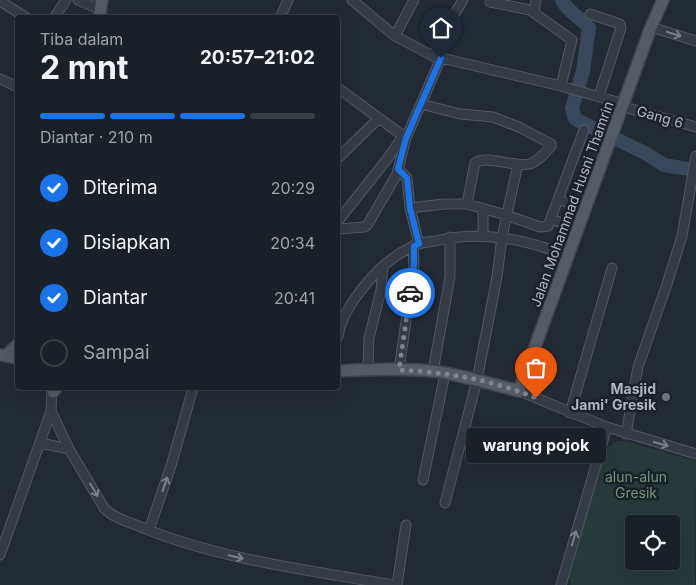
<!DOCTYPE html>
<html lang="id">
<meta charset="utf-8">
<style>
:root{--surface:#1a2027;--page:#23282f;--text:#f1f3f6;--muted:#9fa3a7;--line:#383e44;--accent:#1a73e8}
body{margin:0;font-family:Inter,sans-serif;background:var(--page);color:var(--text);height:100vh;display:flex;flex-direction:column;font-size:19px;white-space:nowrap}
*{box-sizing:border-box;margin:0}
p{font-size:16px;color:var(--muted)}
.icon{flex:none;width:28px;height:28px;fill:none;stroke:currentColor;stroke-width:2;stroke-linecap:round;stroke-linejoin:round}
.map{position:relative;flex:1;overflow:hidden}
.side{position:absolute;left:15px;top:15px;width:325px;height:375px;display:flex;flex-direction:column;background:var(--surface);border-radius:5px;box-shadow:0 5px 20px #0002,0 0 0 1px var(--line)}
.side>*{flex:none}
.fabs{position:absolute;left:625px;top:515px;display:grid;gap:10px}
.fabs a{display:grid;place-items:center;width:55px;height:55px;border-radius:5px;background:var(--surface);box-shadow:0 5px 20px #0002,0 0 0 1px var(--line);font-size:25px}
.pin{position:absolute;display:grid;place-items:center;width:42px;height:42px;color:#fff;margin:-51px -21px;border-radius:50% 50% 50% 0;rotate:-45deg;box-shadow:0 0 5px #0007}
.pin .icon{rotate:45deg}
.courier{position:absolute;display:grid;place-items:center;width:50px;height:50px;margin:-25px;border:4px solid #1a73e8;border-radius:50%;background:#fff;color:#222;box-shadow:0 1px 6px #0007}
.bubble{position:absolute;height:35px;border-radius:5px;background:var(--surface);box-shadow:0 5px 20px #0002,0 0 0 1px var(--line);font-size:16px;font-weight:700;line-height:35px;text-align:center}
.summary em{font-style:normal;font-weight:700}
.summary div{display:flex;flex-direction:column-reverse}
.summary{display:flex;align-items:center;justify-content:space-between;height:85px;padding:0 25px}
h1{font-size:32px;font-weight:700;line-height:38px}
.bar{display:grid;grid-template-columns:repeat(4,1fr);gap:8px 5px;align-content:center;height:60px;padding:0 25px}
.bar i{height:6px;border-radius:4px;background:var(--line)}
.bar .active{background:var(--accent)}
.bar p{grid-column:span 4}
ol{padding:0 25px;list-style:none}
li{display:flex;align-items:center;gap:15px;height:55px}
li p{margin-inline-start:auto}
li .icon{padding:5px;border-radius:50%;background:var(--accent);color:#fff;stroke-width:4}
li:last-child{color:var(--muted)}
li i{width:28px;height:28px;border:2px solid var(--line);border-radius:50%}
.map>svg:first-child{display:block}
.green{fill:#283939;fill-rule:evenodd}
.lines{fill:none;stroke-linecap:round;stroke-linejoin:round}
.river{stroke:#39475c;stroke-width:14}
.minor-casing{stroke:#525963;stroke-width:11}
.major-casing{stroke:#3e454e;stroke-width:14}
.minor{stroke:#353c45;stroke-width:9}
.major{stroke:#535b65;stroke-width:11}
.oneway{stroke:#787f8a}
.done{stroke:#7e8590;stroke-width:5;stroke-dasharray:0 9}
.route{stroke:#1a73e8;stroke-width:6}
.worship-dot{fill:#6b7280;stroke:#1b2129;stroke-width:2}
.labels{text-anchor:middle;stroke-width:5;stroke-linejoin:round;paint-order:stroke}
.street-label{font-size:14px;fill:#afb6c2;stroke:#1b2129}
.poi-label{font-size:14px;font-weight:bold;fill:#afb6c2;stroke:#1b2129;text-anchor:end}
.park-label{font-size:14px;fill:#719579;stroke:#1b2129}
</style>
<div class="map">
<svg width="696" height="585" viewBox="0 0 696 585">
<rect width="100%" height="100%" fill="#222a34"/>
<path class="green" d="M618 441H625L696 461 695 585H571L569 578 604 452 609 446ZM634 524H671V561H634Z"/>
<g class="lines">
<path class="river" d="M562 0C569 14 580 16 589 28L583 71 572 108 575 119 645 153 664 165 696 170"/>
<defs>
<path id="minor" d="M78 0 101 10
M352 0 395 36 433 56 561 86 624 104
M0 1 27 18
M490 2 530 10 572 40 561 86
M534 12 536 0
M590 14 620 24 621 28 599 96
M54 18 66 0
M280 18 288 0
M651 27 696 41
M395 36 414 0
M433 56 447 26 463 0
M0 79 18 87
M338 88 406 138
M421 104 460 114 493 117 519 127 551 144V146C545 153 539 161 530 164 515 168 486 154 475 163L467 204
M624 107 696 127
M338 158 378 119
M398 169 407 178 410 208 419 244
M558 199 585 209
M410 208 444 204H467L506 215 540 227 548 226 584 130
M551 219 578 229
M338 221 388 158 403 136
M338 229 365 227 368 224 397 174 406 138 441 58
M483 235V208
M338 337C341 317 353 300 366 284 378 269 395 255 413 246 419 243 428 242 435 241 481 230 525 239 568 256
M368 369 369 338 381 290 383 266
M399 370 414 265 413 246
M433 371 450 277V237
M519 391 607 427 696 454
M51 411 69 449 104 508C113 518 129 522 141 527 221 560 308 570 393 585
M570 413 612 268
M626 434 638 367 667 284 682 236 696 156
M40 443 69 449
M423 480 445 374
M445 503 477 380 497 277 502 237 518 164
M149 530 171 466 193 388
M0 555 51 411 52 388
M397 585 406 525
M561 585 607 427"/>
<path id="major" d="M99 18 102 0
M0 355 18 358
M6 356 18 344
M338 371C369 369 402 368 433 371 462 375 491 384 519 391L651 27 663 0
M53 392 56 388"/>
</defs>
<use href="#minor" class="minor-casing"/>
<use href="#major" class="major-casing"/>
<use href="#minor" class="minor"/>
<use href="#major" class="major"/>
</g>
<defs><path id="oneway-shaft" d="M-6 0H5M1.5-3L5.5 0L1.5 3" fill="none" stroke-width="1.6" stroke-linecap="round" stroke-linejoin="round" transform="scale(1.25)"/></defs>
<g class="oneway">
<use href="#oneway-shaft" transform="translate(674 34) rotate(18)"/>
<use href="#oneway-shaft" transform="translate(661 444) rotate(16)"/>
<use href="#oneway-shaft" transform="translate(165 484) rotate(-71)"/>
<use href="#oneway-shaft" transform="translate(94 490) rotate(59)"/>
<use href="#oneway-shaft" transform="translate(574 538) rotate(-74)"/>
<use href="#oneway-shaft" transform="translate(236 557) rotate(13)"/>
</g>
<g class="lines">
<path class="done" d="M410 293 399 370C446 372 493 380 536 398"/>
<path class="route" d="M410 293 414 264V246L419 244 410 208 407 178 398 169 406 138 441 58"/>
</g>
<circle class="worship-dot" cx="666" cy="397" r="5"/>
<g class="labels">
<g class="street-label">
<text transform="translate(660 117) rotate(16)" y="5">Gang 6</text>
<text transform="translate(572 204) rotate(-70)" y="5">Jalan Mohammad Husni Thamrin</text>
</g>
<g class="poi-label">
<text x="656" y="394">Masjid<tspan x="656" dy="16">Jami' Gresik</tspan></text>
</g>
<g class="park-label">
<text x="636" y="482">alun-alun<tspan x="636" dy="16">Gresik</tspan></text>
</g>
</g>
</svg>
<div class="fabs">
<a><svg class="icon" aria-label="locate" viewBox="0 0 24 24"><circle cx="12" cy="12" r="6"/><path d="M12 2v4M12 18v4M2 12h4M18 12h4"/></svg></a>
</div>
<div class="pin" style="left:536px;top:398px;background:#ea580c"><svg class="icon" aria-label="bag" viewBox="0 0 24 24"><path d="M5 8h14l-1 12H6zM9 8a3 3 0 0 1 6 0"/></svg></div>
<div class="pin" style="left:441px;top:58px;background:#1f2937"><svg class="icon" aria-label="home" viewBox="0 0 24 24"><path d="M3 11l9-7 9 7M6 9v11h12V9"/></svg></div>
<div class="courier" style="left:410px;top:293px"><svg class="icon" aria-label="car" viewBox="0 0 24 24"><path d="M5 17H2v-5l4-1 3-4h7l3 4 3 1v5h-3M9 17h6M6 11h13"/><circle cx="7" cy="17" r="2"/><circle cx="17" cy="17" r="2"/></svg></div>
<div class="bubble" style="left:466px;top:428px;width:140px">warung pojok</div>
<section class="side">
<div class="summary"><div><h1>2 mnt</h1><p>Tiba dalam</p></div><em>20:57–21:02</em></div>
<div class="bar"><i class="active"></i><i class="active"></i><i class="active"></i><i></i><p>Diantar · 210 m</p></div>
<ol>
<li><svg class="icon" aria-label="check" viewBox="0 0 24 24"><path d="M5 12l5 5 9-10"/></svg>Diterima<p>20:29</p></li>
<li><svg class="icon" aria-label="check" viewBox="0 0 24 24"><path d="M5 12l5 5 9-10"/></svg>Disiapkan<p>20:34</p></li>
<li><svg class="icon" aria-label="check" viewBox="0 0 24 24"><path d="M5 12l5 5 9-10"/></svg>Diantar<p>20:41</p></li>
<li><i></i>Sampai</li>
</ol>
</section>
</div>
